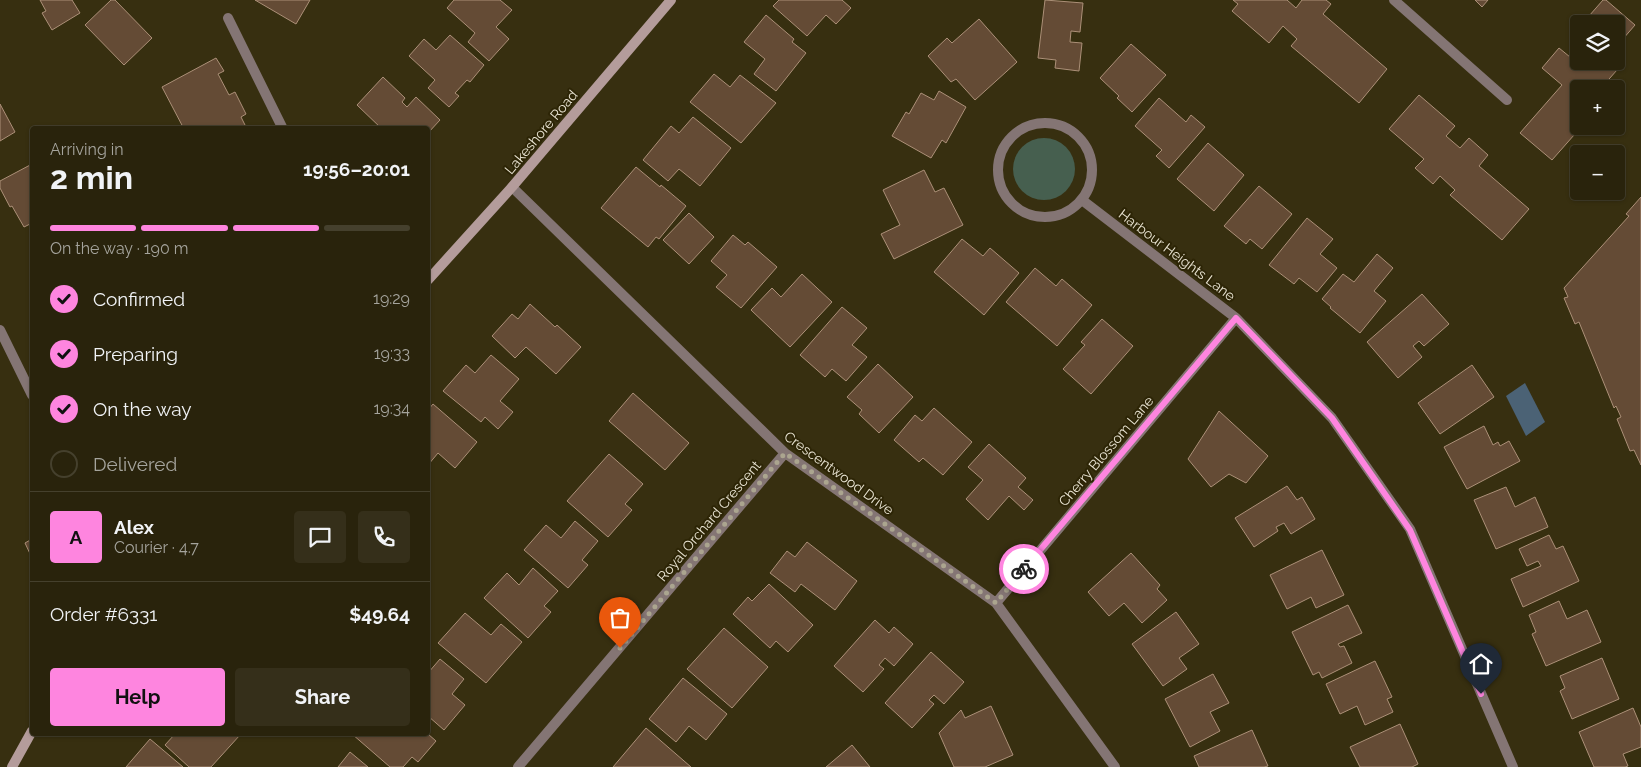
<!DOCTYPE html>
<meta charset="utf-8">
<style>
:root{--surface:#29230c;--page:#352f1a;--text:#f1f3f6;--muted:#a5a49d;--line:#45402d;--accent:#fe85df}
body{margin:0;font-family:Raleway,sans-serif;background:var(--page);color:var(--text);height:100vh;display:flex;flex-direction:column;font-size:19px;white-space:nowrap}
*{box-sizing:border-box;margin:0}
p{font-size:16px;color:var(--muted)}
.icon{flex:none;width:28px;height:28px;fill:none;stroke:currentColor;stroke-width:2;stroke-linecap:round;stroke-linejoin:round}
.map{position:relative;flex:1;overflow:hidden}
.side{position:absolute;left:30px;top:126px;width:400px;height:610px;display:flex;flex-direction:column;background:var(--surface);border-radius:5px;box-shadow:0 1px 4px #0004,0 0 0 1px var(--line)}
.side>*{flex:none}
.buttons{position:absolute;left:1570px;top:15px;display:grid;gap:10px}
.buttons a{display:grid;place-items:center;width:55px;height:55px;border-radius:5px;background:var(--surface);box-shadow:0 1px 4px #0004,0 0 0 1px var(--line);font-size:25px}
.pin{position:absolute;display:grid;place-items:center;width:42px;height:42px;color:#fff;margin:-51px -21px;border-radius:50% 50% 50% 0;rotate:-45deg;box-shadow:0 0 5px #0007}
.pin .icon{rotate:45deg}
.courier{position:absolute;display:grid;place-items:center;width:50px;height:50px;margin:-25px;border:4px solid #fe85df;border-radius:50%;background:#fff;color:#222;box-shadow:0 1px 6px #0007}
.summary em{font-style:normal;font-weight:700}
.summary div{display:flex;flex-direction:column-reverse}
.summary{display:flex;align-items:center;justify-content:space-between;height:85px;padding:0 20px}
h1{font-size:32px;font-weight:700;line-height:38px}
.bar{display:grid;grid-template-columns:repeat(4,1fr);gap:8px 5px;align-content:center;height:60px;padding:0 20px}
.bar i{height:6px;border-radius:4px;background:var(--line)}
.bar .active{background:var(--accent)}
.bar p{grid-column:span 4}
.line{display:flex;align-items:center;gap:12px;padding:0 20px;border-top:1px solid var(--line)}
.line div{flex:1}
.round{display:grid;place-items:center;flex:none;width:52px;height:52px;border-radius:5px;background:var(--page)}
ol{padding:0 20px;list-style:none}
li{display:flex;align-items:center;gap:15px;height:55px}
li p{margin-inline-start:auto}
li .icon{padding:5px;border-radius:50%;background:var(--accent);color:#111;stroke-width:4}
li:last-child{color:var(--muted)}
li i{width:28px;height:28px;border:2px solid var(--line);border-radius:50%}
.button{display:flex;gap:10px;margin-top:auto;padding:10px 20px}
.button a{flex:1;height:58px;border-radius:5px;background:var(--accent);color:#111;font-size:20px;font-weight:700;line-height:58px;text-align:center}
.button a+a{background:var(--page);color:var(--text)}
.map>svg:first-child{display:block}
.green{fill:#465f4f}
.water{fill:#4b6275}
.building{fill:#644b35;stroke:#ac9078}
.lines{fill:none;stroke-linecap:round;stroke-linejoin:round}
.lane{stroke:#847574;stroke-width:10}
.street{stroke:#847574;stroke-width:10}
.secondary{stroke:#b49c9b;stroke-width:10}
.done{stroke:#aba58f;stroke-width:5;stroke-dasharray:0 9}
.route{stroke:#fe85df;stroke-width:6}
.labels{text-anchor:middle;stroke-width:4;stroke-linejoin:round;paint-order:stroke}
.street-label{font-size:14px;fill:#eae5d4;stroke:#2d2506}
</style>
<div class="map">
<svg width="1641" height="767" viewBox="0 0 1641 767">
<rect width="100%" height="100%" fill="#372f10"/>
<path class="green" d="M1013 169a31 31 0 1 1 62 0a31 31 0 1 1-62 0Z"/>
<path class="water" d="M1525 383 1545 422 1526 436 1506 396Z"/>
<path class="building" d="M40 0H72L80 13 52 30 42 13 46 11Z
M111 0H115L152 38 124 65 85 25Z
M255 0H310L296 24Z
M454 0H500L512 10 496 27 509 39 489 61 468 42 475 33 447 8Z
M779 0H842L851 8 836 24 826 15 807 36 773 6Z
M1045 0 1083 3 1080 32 1071 31 1070 42 1082 43 1079 71 1055 68 1056 60 1038 58Z
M1233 0H1287L1296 8 1302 0H1326L1331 4 1323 14 1387 69 1359 103 1291 46 1297 39 1283 26 1269 43 1232 11 1238 4Z
M1475 0H1488L1482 7Z
M1603 0H1606L1635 25 1616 47V24H1582Z
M766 15 794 39 792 42 806 53 776 91 754 74 765 59 744 42Z
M979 19 1017 62 975 100 956 79 951 82 928 56 947 38 952 43Z
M1579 28V40L1573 35Z
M450 35 484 65 470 82 467 80 455 93 459 96 449 107 428 88 435 80 409 56 424 39 436 50Z
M1131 44 1166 75 1132 112 1117 98 1119 96 1100 78Z
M1579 46V61H1606L1617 70 1602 87 1593 80 1585 89H1579V126H1582L1552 160 1520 133 1562 85 1542 68 1559 48 1570 57Z
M216 58 224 71 218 74 229 95 235 92 246 114 241 117 247 129H184L162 87Z
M714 74 730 87 740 75 776 103 741 143 690 102Z
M383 77 405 98 402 102 407 107 416 97 440 120 428 133V129H382L357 105Z
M939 91 966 107 946 143 942 140 931 158 892 136 906 112 909 114 921 93 934 100Z
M1419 95 1455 126 1446 136 1460 148 1469 138 1488 155 1479 166 1529 209 1502 240 1450 195 1455 190 1440 176 1433 184 1415 168 1424 159 1389 129Z
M1159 98 1186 122 1191 115 1205 127 1169 168 1156 156 1162 150 1135 126Z
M0 104 15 132 0 141Z
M693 117 731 148 700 186 679 169 668 181 643 160 671 126 679 133Z
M1208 143 1244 175 1214 211 1177 179Z
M32 164V223L24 227 12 206 10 207 0 188V181Z
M636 167 660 187 661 185 686 206 659 239 656 237 648 247 601 208Z
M924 170 935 192 944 188 963 225 894 259 881 234 900 225 883 190Z
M1259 186 1292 214 1262 249 1250 239 1246 244 1224 226Z
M1641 197V465L1634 450 1630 451 1617 419 1621 417 1616 406 1614 408 1579 322 1575 324 1564 298 1568 297 1564 288 1629 216 1626 214Z
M689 213 714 237 689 264 663 240Z
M1307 218 1333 239 1320 254 1337 268 1317 292 1299 278 1294 284 1269 265Z
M733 235 745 245 748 242 777 267 741 308 716 287 727 275 711 261Z
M962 239 983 256 990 248 1019 273 984 315 934 272Z
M1377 254 1393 268 1374 291 1386 301 1360 333 1330 308 1331 307 1322 299 1343 274 1354 282Z
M1035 268 1056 286 1062 279 1092 305 1057 346 1006 302Z
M802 274 832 302 790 347 751 310 772 288 781 297Z
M1422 294 1449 324 1424 346 1419 341 1413 346 1422 357 1398 378 1367 342Z
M530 304 555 327 557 325 581 347 556 374 526 347 515 358 492 336 512 314 518 319Z
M842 307 867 328 852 345 867 357 846 381 832 369 825 377 800 355Z
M1102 319 1133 346 1091 394 1063 369 1085 345 1081 342Z
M491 355 519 379 500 401 513 412 498 429 485 417 481 422 443 391 466 365 475 373Z
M878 364 913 397 879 433 859 414 862 410 847 397Z
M1472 365 1494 397 1440 434 1418 403Z
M633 393 689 443 665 470 609 421Z
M433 404 477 442 455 468 438 453 428 465V410Z
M934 408 972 442 943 475 923 458 919 462 894 440 915 415 922 421Z
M1219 411 1268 456 1246 483 1229 474 1211 487 1188 459Z
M1484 426 1493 445 1498 442 1500 446 1509 441 1520 461 1467 489 1444 447Z
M989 444 1026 478 1018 487 1033 500 1024 510 1009 496 988 520 966 499 983 480 968 467Z
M609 454 643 484 625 504 632 510 608 537 567 501Z
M1287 486 1297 500 1302 497 1315 519 1291 534 1284 523 1276 527 1278 531 1254 547 1235 518Z
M1506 487 1515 507 1535 497 1548 527 1496 549 1474 500Z
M575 521 598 541 582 560 588 565 568 588 524 550 546 525 561 538Z
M1549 535 1556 549 1563 546 1579 581 1523 607 1511 579 1541 566 1538 561 1527 566 1519 549Z
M32 539V558L25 543Z
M807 542 857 581 835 610 801 584 795 592 770 573 787 551 795 557Z
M1322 550 1344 595 1316 608 1311 597 1287 609 1270 575Z
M1131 553 1160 585 1157 589 1167 600 1142 623 1124 603 1109 616 1088 592Z
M533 568 558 591 544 606 551 612 528 638 484 598 507 573 519 585Z
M769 584 813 625 788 652 776 641 770 648 733 614 748 597 752 601Z
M1559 601 1567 619 1587 610 1601 642 1546 666 1532 634 1536 632 1529 615Z
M1348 605 1362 633 1338 644 1340 647 1344 646 1352 663 1322 678 1319 672 1313 675 1292 632Z
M1176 612 1199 644 1179 658 1187 669 1163 686 1132 644Z
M465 613 491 635 501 624 522 642 486 683 438 643Z
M875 620 889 633 894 627 913 644 894 666 885 658 879 665 884 669 863 692 834 666Z
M724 628 768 667 732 708 687 669Z
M931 652 964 682 944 704 934 695 929 700 934 704 912 728 885 703Z
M1602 658 1619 699 1572 719 1560 691 1565 688 1560 676Z
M440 659 464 679 452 694 465 705 444 730 428 716V673Z
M1375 661 1392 697 1387 699 1393 712 1365 725 1357 706 1340 714 1326 684Z
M1213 674 1229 703 1210 712 1220 731 1190 747 1165 699Z
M683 678 727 714 706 740 689 726 676 742 649 719Z
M991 706 1013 755 985 767H954L939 733 961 710 965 718Z
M1633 708 1641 727V747L1623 754 1628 766 1625 767H1594L1579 732Z
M1400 724 1418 764 1412 767H1360L1350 747Z
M646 728 691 767H613Z
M1252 730 1268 766 1264 767H1199L1194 756Z
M175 734H239L240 735 211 767H189L165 745Z
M352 734H428L436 741 418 762 412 757 403 767H390Z
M150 739 183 767H126Z
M852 745 870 767H826Z
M350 752 368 767H338Z"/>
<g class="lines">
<path class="lane" d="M1394 0 1507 100
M228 18 283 129"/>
<path class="street" d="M998 170a47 47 0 1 1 94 0a47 47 0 1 1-94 0Z
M512 187 785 453 996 603 1115 767
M1082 200 1236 318 1332 418 1410 529 1513 767
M0 330 32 395
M996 603 1236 318
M518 767 785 453"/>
<path class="secondary" d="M428 280 512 187 671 0
M12 767 32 731"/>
</g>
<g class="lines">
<path class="done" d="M620 648 785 453 996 603 1024 569"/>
<path class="route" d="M1024 569 1236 318 1332 418 1410 530 1481 694"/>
</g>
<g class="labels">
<g class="street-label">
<text transform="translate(541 132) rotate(-50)" y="5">Lakeshore Road</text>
<text transform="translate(1177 255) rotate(37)" y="5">Harbour Heights Lane</text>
<text transform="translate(1106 451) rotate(-50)" y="5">Cherry Blossom Lane</text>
<text transform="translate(839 473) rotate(36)" y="5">Crescentwood Drive</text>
<text transform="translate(709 521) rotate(-50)" y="5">Royal Orchard Crescent</text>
</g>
</g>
</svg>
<div class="buttons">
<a><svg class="icon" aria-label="layers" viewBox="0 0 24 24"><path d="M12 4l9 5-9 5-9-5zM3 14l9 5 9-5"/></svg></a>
<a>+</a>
<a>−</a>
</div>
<div class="pin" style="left:620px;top:648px;background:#ea580c"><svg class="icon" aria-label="bag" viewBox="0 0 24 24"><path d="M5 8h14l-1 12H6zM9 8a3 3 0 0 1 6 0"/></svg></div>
<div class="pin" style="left:1481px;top:694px;background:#1f2937"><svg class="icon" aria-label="home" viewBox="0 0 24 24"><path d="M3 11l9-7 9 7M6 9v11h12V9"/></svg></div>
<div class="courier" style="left:1024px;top:569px"><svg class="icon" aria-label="bike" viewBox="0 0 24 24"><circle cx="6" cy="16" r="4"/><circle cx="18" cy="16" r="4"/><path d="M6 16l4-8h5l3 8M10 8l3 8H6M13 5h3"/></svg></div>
<section class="side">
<div class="summary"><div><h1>2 min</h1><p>Arriving in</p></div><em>19:56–20:01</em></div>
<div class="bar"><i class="active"></i><i class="active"></i><i class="active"></i><i></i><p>On the way · 190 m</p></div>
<ol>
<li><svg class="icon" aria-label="check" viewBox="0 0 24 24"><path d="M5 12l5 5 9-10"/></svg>Confirmed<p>19:29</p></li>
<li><svg class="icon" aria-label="check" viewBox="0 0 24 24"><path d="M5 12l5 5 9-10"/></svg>Preparing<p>19:33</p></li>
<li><svg class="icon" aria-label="check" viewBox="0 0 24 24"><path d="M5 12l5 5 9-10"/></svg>On the way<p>19:34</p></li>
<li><i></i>Delivered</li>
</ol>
<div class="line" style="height:90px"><b class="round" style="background:var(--accent);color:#111">A</b><div><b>Alex</b><p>Courier · 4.7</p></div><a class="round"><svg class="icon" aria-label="chat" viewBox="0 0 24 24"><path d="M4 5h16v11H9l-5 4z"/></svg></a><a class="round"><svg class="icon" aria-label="phone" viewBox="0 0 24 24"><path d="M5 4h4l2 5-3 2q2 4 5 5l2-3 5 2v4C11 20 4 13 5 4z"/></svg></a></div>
<div class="line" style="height:65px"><div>Order #6331</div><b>$49.64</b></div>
<div class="button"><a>Help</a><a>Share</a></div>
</section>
</div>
